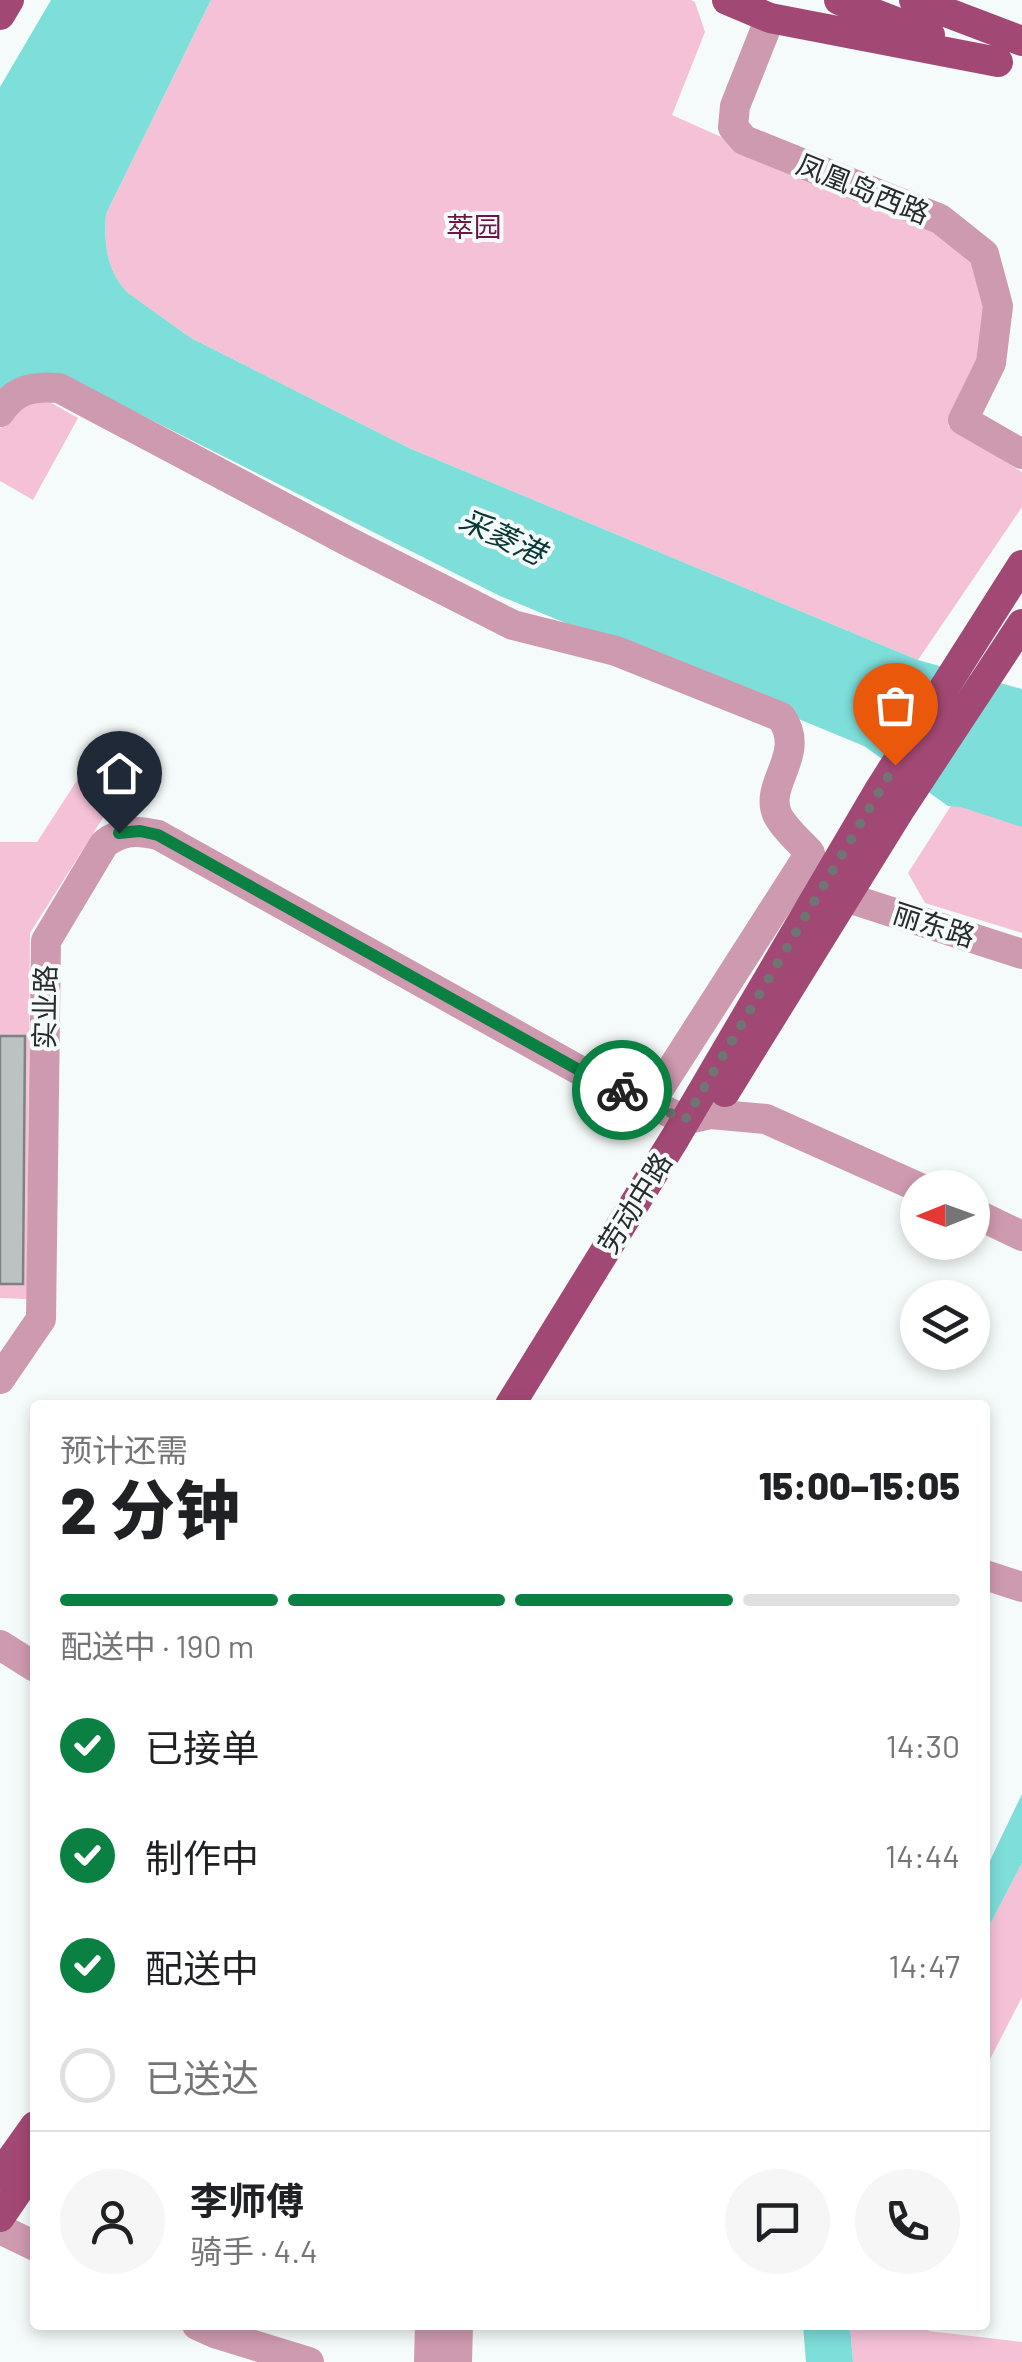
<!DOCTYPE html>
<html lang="zh">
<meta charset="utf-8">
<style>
:root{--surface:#fff;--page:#f6f6f6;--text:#202124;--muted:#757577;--line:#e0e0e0;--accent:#0b8043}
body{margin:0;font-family:Barlow,"Noto Sans SC",sans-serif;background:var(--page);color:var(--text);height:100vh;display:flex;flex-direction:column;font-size:38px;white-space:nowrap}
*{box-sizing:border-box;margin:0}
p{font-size:32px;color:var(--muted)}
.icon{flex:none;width:55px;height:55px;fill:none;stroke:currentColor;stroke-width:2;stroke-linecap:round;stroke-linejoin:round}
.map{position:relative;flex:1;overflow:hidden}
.details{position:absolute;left:30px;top:1400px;width:960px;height:930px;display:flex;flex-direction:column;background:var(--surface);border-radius:10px;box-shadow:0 5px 15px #0003}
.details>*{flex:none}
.needle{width:65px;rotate:269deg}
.tools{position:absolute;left:900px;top:1170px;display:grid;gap:20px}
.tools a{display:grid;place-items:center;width:90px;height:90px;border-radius:50%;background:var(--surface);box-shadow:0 5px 15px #0003;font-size:50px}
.pin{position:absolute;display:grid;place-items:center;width:85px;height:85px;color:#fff;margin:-102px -42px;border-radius:50% 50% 50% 0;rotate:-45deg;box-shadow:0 0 10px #0007}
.pin .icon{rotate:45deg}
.courier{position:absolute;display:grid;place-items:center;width:100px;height:100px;margin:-50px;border:8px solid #0b8043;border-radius:50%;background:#fff;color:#222;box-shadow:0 2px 12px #0007}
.summary em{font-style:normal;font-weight:800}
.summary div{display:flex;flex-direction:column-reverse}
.summary{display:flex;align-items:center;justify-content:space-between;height:170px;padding:0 30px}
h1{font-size:65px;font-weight:800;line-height:75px}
.bar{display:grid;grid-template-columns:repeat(4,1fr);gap:15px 10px;align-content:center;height:120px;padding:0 30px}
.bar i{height:12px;border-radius:8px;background:var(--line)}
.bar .selected{background:var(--accent)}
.bar p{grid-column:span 4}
.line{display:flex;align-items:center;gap:25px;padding:0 30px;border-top:2px solid var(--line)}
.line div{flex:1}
.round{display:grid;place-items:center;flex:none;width:105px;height:105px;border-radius:52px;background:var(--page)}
ol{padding:0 30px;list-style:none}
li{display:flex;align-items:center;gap:30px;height:110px}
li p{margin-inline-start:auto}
li .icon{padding:10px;border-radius:50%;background:var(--accent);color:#fff;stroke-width:4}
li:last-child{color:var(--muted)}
li i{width:55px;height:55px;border:5px solid var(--line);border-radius:50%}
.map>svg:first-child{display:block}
.green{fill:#f5c1d7}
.water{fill:#7ededa}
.building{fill:#bcc1c1;stroke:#7d8282;stroke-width:2.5}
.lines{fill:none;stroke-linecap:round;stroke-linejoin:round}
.minor{stroke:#ce9ab0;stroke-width:30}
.major{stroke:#a24874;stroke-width:30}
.done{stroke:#707473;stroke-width:10;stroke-dasharray:0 18}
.route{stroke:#0b8043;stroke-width:12}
.labels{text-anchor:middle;stroke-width:8;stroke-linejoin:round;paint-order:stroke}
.street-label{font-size:28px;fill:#282b2a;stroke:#f5fbfa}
.park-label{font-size:28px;fill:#6a1945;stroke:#f5fbfa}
.water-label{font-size:30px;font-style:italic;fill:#073836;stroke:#f5fbfa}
</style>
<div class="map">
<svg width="1022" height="2362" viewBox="0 0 1022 2362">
<rect width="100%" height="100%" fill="#f5fbfa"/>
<path class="green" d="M211 0H691L695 2 705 32 672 115 933 231 972 260 987 308 978 361 948 426 1022 472V507L918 660 409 448 191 338 128 293C106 270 104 244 106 214Z
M34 393 78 418 33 500 0 481V429L18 396Z
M89 762 125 783 30 933 27 1299 0 1298V842H37Z
M968 779 1022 798V933L925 903 908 873Z
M1022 1863V1997L985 2069V1934Z
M850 2325H926L929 2331 1022 2342V2362H853Z"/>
<path class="water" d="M51 0H211L106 214C104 244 106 270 128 293L191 338 409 448 918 660 1022 689V827L961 807 948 806 864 746 500 596 82 385 0 399V87Z
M1022 1794V1863L985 1934V1871Z
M803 2325H850L853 2362H806Z"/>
<path class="building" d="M0 1036H25L23 1284H0Z"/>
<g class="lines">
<path class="minor" d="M770 18 735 106 733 127 744 140 940 219 984 254 998 306 991 363 963 420 1022 454
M0 412C15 389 33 386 59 388L351 543 513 625 616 651 781 717C808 755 762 784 778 816 785 829 800 842 810 853L650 1103
M845 897 1022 954
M972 1212 1022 1236
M0 1379 41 1319 46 941 104 844C122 830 136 830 158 835L579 1070 685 1120 711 1114 766 1119 920 1188
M985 1575 1022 1587
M0 1645 35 1667
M0 2229 35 2246
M197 2325 217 2334 309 2362
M429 2362 430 2325
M457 2362 458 2325"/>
<path class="major" d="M727 0 770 18 998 62
M839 0 930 35
M914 0 1022 41
M0 15 9 0
M725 1092 899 811 1022 624
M510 1405 675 1138 878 792 1022 565
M0 2175 35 2126
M0 2217 35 2166"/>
</g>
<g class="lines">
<path class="done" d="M622 1090 685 1120 895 765"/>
<path class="route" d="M119 833 140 831 158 835 579 1070 622 1090"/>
</g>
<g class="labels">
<g class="street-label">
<text transform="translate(863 189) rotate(22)" y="10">凤凰岛西路</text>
<text transform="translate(934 925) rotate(18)" y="10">丽东路</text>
<text transform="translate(45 1007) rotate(-89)" y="10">实业路</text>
<text transform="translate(635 1203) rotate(-58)" y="10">劳动中路</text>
</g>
<g class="park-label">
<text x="474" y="237">萃园</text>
</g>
<g class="water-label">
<text transform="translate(502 537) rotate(25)" y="10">采菱港</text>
</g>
</g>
</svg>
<div class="tools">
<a><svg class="needle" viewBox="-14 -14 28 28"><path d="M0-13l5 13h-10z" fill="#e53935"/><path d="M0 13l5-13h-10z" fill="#757577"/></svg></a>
<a><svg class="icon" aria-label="layers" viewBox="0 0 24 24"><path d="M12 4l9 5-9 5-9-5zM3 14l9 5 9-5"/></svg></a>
</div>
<div class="pin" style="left:895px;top:765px;background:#ea580c"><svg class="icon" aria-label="bag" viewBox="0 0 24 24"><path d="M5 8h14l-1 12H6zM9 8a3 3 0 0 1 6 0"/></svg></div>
<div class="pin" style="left:119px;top:833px;background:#1f2937"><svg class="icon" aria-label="home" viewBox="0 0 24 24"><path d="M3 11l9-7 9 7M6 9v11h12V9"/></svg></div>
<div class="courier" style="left:622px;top:1090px"><svg class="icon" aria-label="bike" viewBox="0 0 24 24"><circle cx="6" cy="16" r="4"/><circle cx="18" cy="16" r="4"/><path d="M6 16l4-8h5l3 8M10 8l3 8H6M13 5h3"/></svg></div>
<section class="details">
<div class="summary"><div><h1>2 分钟</h1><p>预计还需</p></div><em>15:00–15:05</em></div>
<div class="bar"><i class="selected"></i><i class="selected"></i><i class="selected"></i><i></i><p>配送中 · 190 m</p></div>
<ol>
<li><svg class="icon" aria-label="check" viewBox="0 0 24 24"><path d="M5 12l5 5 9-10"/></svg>已接单<p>14:30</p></li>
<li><svg class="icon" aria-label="check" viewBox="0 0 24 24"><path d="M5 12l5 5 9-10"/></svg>制作中<p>14:44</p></li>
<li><svg class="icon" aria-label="check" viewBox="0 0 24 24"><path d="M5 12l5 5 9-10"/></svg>配送中<p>14:47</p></li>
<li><i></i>已送达</li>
</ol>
<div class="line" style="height:180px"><a class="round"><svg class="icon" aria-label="person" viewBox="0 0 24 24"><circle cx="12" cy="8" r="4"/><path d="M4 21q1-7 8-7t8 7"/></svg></a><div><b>李师傅</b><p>骑手 · 4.4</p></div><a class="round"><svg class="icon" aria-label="chat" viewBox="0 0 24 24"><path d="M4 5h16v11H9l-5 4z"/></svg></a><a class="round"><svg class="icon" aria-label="phone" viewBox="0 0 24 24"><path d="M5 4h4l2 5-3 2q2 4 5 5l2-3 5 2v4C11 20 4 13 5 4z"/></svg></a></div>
</section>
</div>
